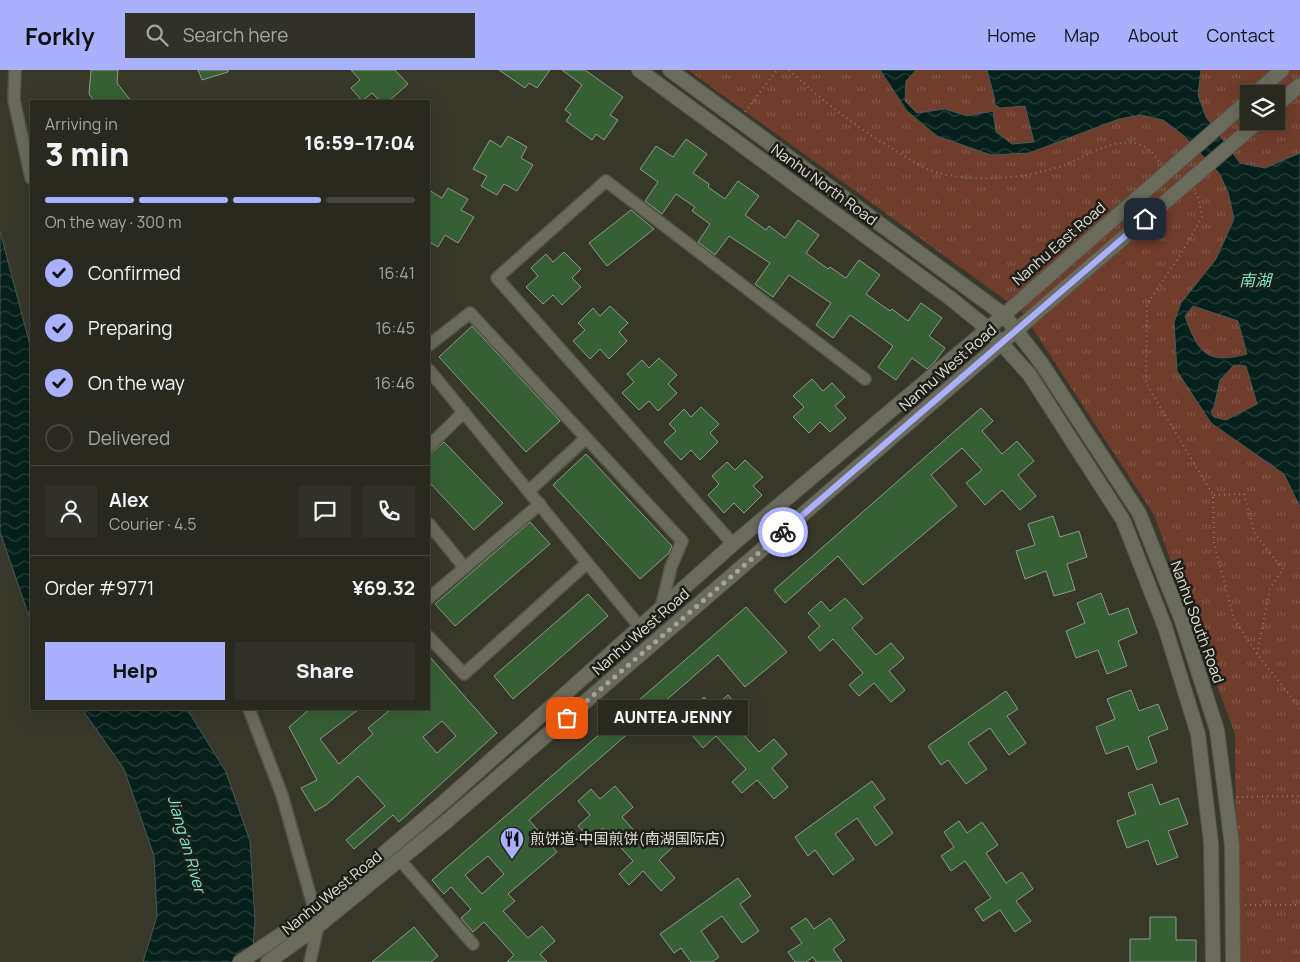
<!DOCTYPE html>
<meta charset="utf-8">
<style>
:root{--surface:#292920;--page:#313129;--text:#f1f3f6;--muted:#a5a6a5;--line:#45453e;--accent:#a9b0fc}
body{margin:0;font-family:Manrope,"Noto Sans SC",sans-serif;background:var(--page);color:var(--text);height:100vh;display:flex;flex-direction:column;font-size:19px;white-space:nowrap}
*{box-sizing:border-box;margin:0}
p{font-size:16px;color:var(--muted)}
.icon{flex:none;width:28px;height:28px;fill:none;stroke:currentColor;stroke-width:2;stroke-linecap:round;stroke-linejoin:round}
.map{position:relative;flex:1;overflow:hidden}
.details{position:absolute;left:30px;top:30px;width:400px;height:610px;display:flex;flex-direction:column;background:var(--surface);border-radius:0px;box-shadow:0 5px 20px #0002,0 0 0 1px var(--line)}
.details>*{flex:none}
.controls{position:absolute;left:1240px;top:15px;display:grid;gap:10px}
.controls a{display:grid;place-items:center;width:45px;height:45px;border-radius:0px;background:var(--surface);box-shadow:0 5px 20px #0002,0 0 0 1px var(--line);font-size:25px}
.pin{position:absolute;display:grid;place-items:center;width:42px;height:42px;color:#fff;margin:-21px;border-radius:10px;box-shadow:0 2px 8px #0006}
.courier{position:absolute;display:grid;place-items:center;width:50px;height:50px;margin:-25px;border:4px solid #a9b0fc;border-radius:50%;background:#fff;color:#222;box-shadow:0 1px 6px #0007}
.bubble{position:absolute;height:35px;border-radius:0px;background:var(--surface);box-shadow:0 5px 20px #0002,0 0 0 1px var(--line);font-size:16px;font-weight:800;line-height:35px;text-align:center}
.head em{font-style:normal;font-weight:800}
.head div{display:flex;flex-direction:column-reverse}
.head{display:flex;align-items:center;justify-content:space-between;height:85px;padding:0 15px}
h1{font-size:32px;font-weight:800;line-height:38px}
.bar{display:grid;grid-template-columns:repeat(4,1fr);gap:8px 5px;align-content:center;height:60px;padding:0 15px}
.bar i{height:6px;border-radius:4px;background:var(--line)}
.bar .active{background:var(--accent)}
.bar p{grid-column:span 4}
.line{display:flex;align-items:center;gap:12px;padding:0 15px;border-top:1px solid var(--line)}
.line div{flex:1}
.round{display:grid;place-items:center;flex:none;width:52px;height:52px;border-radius:0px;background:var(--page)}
ol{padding:0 15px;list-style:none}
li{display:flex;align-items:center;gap:15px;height:55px}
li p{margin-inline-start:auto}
li .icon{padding:5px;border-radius:50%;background:var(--accent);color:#111;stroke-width:4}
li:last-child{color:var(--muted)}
li i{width:28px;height:28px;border:2px solid var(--line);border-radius:50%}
.cta{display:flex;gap:10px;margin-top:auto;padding:10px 15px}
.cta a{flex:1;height:58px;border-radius:0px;background:var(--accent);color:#111;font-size:20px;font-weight:800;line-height:58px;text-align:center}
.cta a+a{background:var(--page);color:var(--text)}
header{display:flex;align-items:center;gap:30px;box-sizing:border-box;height:70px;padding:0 25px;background:var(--accent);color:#111}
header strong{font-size:24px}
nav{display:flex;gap:28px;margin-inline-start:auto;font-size:18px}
.search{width:350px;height:45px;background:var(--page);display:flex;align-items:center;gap:12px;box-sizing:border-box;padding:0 18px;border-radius:0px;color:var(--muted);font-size:19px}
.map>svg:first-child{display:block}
.grass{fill:url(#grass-tufts);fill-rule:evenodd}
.water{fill:url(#water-waves);stroke:#475a54;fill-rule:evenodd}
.building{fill:#365f33;stroke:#8e9a8d;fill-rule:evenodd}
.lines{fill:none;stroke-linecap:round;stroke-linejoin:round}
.minor-casing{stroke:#545449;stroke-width:14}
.secondary-casing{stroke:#545449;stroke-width:16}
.path{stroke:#7f7f74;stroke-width:2;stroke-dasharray:1 4;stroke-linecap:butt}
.minor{stroke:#6a6b5c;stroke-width:11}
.secondary{stroke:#6a6b5c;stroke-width:14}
.done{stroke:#a5a59b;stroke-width:5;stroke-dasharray:0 9}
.route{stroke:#a9b0fc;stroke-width:6}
.labels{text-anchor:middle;stroke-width:5;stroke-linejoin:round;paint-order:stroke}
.street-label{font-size:15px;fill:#e0e0d8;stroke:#1e1e18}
.poi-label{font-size:15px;fill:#e0e0d8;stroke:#1e1e18;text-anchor:start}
.water-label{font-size:16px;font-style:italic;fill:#77edd2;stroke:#1e1e18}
</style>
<header>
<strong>Forkly</strong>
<div class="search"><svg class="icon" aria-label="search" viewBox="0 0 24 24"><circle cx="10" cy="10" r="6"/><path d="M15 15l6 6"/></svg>Search here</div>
<nav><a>Home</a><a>Map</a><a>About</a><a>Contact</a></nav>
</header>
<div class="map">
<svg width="1300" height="892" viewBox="0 0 1300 892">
<defs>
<pattern id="grass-tufts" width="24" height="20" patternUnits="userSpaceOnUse" patternTransform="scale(1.25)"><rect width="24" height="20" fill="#703c2b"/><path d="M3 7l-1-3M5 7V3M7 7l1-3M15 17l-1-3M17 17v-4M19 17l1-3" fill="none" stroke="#845849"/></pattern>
<pattern id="water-waves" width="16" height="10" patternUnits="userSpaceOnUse" patternTransform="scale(1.25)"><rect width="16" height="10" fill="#06201b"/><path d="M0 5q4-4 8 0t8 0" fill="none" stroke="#2a403b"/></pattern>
</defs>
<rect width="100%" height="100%" fill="#37372a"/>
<path class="grass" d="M688 0H1300V892H1237L1235 664 1154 445 1022 242ZM1249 24H1276V51H1249Z"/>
<path class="water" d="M880 0H916L906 11 905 31 917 43 945 39 967 46 993 41 996 62 1012 74 1034 72 1025 36 1000 38 994 34 995 30 987 0H1201L1198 25 1206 47 1240 93 1265 98 1300 83V437L1284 404 1211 353 1177 301 1174 252 1181 233 1216 189 1234 149 1228 122 1219 103 1183 65 1163 50 1141 45 1119 49 1029 83 991 85 937 66 907 41ZM1193 236 1238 251 1247 284C1207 295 1198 283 1185 246ZM1234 295 1246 296 1257 334 1226 350 1214 347 1211 341 1214 337 1220 310Z
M0 161 31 279V552L0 462Z
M82 639H187L226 702 250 771 255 850 252 892H143L157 846 154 786 124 699Z"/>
<path class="building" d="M91 0H118L117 13 131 31H94L89 24Z
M198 0H228V2L202 10Z
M351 0H395L408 14 389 31H380L372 23 362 31 351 18 360 10Z
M499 0H550L537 18 529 13 525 18Z
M562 0H585L623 27 610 45 618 50 604 70 596 64 592 70 566 51 571 44 565 40 582 15Z
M508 66 527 77 521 88 533 95 517 121 504 114 497 125 481 116 487 106 473 99 490 70 501 77Z
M686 69 707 84 693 103 709 114 708 117 725 129 738 111 759 126 745 145 766 160 769 156 785 168 798 150 819 165 806 183 828 199 830 197 846 208 859 190 880 205 866 224 890 241 892 239 908 251 921 233 942 248 929 266 945 278 934 293 927 299 912 288 896 310 878 297 893 276 867 257 850 245 833 268 816 255 831 233 789 205 773 227 755 214 770 193 729 166 715 185 698 172 710 154 692 141 695 137 676 124 662 144 645 131 658 112 640 99 656 76 673 87Z
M448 118 468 129 461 140 474 147 458 173 445 165 438 177 429 172V120L442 128Z
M631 140 654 159 607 196 589 173Z
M564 182 581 199 572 208 581 217 562 235 553 225 543 234 526 217 538 206 531 198 546 184 553 192Z
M610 236 628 253 619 262 627 271 609 289 600 279 590 289 573 271 585 260 578 253 593 238 600 246Z
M472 256 560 351 526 382 439 287Z
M659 288 677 305 668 314 677 323 658 341 649 331 639 340 622 323 634 312 627 304 642 290 649 298Z
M812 309 823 321 832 313 845 327 835 336 846 348 830 362 820 352 809 363 793 347 804 337 793 326Z
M701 337 719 354 710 363 718 372 700 390 691 380 681 390 664 372 676 361 669 354 684 339 691 347Z
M981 338 993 351 982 361 1002 384 1017 371 1034 391 1018 405 1036 426 1020 440 1002 420 985 435 966 413 982 400 962 378 931 405 957 436 863 515 838 486 785 533 774 520Z
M444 372 503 433 474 460 429 412V385Z
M586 384 672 476 669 483 640 509 553 415Z
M745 390 763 407 753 416 762 425 744 443 734 433 724 443 708 425 719 414 712 406 727 392 735 400Z
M1053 446 1060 467 1079 461 1087 487 1067 494 1075 520 1054 526 1046 501 1025 509 1016 481 1035 475 1028 454Z
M530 452 550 474 455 556 435 534Z
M1101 523 1109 545 1128 538 1137 563 1118 571 1127 596 1107 604 1098 580 1076 588 1066 561 1085 553 1077 533Z
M588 524 608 546 513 629 494 606Z
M845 528 863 548 852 558 876 585 891 573 904 588 889 601 905 620 891 632 874 613 859 626 849 615 863 603 833 569 820 581 808 567 820 556 808 543 821 531 830 541Z
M746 537 787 582 745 617 718 585 529 750 557 782 508 824 515 831 503 841 528 868 542 856 555 871 540 884 547 892H507L514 885 484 852 473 862 461 848 471 839 451 817 444 824 432 810ZM488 786 504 804 482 824 465 805Z
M429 586 497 663 399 752 393 745 354 779 346 770 385 736 358 706 326 735 315 741 301 718 317 710 289 657 310 639H359L320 669 339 694 373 664 368 658 391 639H429ZM442 651 456 666 437 683 423 667Z
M1131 620 1139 641 1158 634 1168 659 1148 667 1157 692 1137 700 1128 676 1106 684 1096 657 1115 649 1107 629Z
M1006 621 1018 639 1007 646 1026 673 1009 685 990 658 968 673 987 699 966 714 948 690 941 695 928 676Z
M728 625 746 645 735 655 759 682 774 669 787 684 772 698 788 717 774 729 757 710 742 723 732 712 746 699 716 666 703 678 691 664 703 653 691 639 704 627 713 638Z
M872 711 885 729 874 737 893 763 876 776 857 748 835 764 854 789 833 805 815 780 808 786 795 767Z
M1152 714 1160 735 1178 728 1188 754 1168 761 1178 787 1157 795 1148 770 1127 778 1117 751 1136 744 1128 723Z
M615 716 633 737 622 747 646 774 660 761 674 776 659 790 675 808 661 821 643 801 629 815 619 804 633 791 603 758 590 769 578 756 590 745 578 731 591 719 600 729Z
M959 751 967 763 982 752 998 775 986 783 1006 813 1022 802 1033 819 1016 831 1031 851 1015 862 1000 840 983 851 975 839 991 828 965 791 951 801 941 786 954 777 944 762Z
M738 808 751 826 740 834 759 861 742 873 722 846 701 861 719 887 712 892H691L681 878 674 883 660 864Z
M1150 847H1176V870H1196V892H1130V869H1150Z
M806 848 814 859 830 848 845 870 833 879 842 892H816L813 887 806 892H795L788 882 802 873 791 858Z
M414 857 438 886 431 892H372Z"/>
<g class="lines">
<defs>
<path id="minor" d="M15 0 14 30 31 108
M429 275 470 243 682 471 671 497 661 538
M429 300 639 556
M429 376 464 342
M529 421 586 368
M429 454 465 498
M733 474 497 208 606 111 865 309
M429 528 540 434
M429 567 464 604 587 493
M249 639 282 725 315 842 318 856 310 892
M400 790 473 874"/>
<path id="secondary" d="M639 0 950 228 987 258 1029 304 1123 450 1165 557 1198 664 1211 773 1213 892
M670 0 1004 245 1042 294 1139 443 1182 551 1217 660 1232 775 1233 892
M1255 24 1282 0
M1276 36 1300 15
M240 892 315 842 444 732 733 474 1004 245 1249 30
M268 892 318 856 447 751 1259 51"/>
</defs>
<use href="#minor" class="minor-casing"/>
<use href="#secondary" class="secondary-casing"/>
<path class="path" d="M789 0C823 31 858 59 898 82 909 89 922 98 935 102 959 109 985 109 1010 107 1028 106 1044 101 1062 96 1084 88 1116 65 1141 75 1149 78 1154 85 1160 93
M745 42 777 0
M1195 123 1199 129 1202 147 1181 184 1147 234 1146 313 1213 425 1214 473 1234 549 1257 584 1300 638
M1214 425 1244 424 1255 464 1283 499 1270 519 1257 584
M1237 727 1300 726
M1245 835H1300"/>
<use href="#minor" class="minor"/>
<use href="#secondary" class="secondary"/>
</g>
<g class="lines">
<path class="done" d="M567 648 783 462"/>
<path class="route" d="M783 462 1145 149"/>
</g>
<defs>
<symbol id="restaurant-pin" viewBox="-11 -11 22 30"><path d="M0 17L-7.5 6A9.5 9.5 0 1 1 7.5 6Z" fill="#a9b0fc" stroke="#1e1e18"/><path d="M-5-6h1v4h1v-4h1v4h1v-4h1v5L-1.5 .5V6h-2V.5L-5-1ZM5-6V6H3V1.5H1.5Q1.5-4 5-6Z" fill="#111"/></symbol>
</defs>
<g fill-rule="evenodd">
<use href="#restaurant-pin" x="498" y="755" width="28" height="38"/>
</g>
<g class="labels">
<g class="street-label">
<text transform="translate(824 115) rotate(36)" y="5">Nanhu North Road</text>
<text transform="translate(1059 174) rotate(-41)" y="5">Nanhu East Road</text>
<text transform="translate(948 298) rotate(-41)" y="5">Nanhu West Road</text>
<text transform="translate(1197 552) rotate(70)" y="5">Nanhu South Road</text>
<text transform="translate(641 562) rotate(-41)" y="5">Nanhu West Road</text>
<text transform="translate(332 823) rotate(-39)" y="5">Nanhu West Road</text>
</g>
<g class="poi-label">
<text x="530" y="774">煎饼道·中国煎饼(南湖国际店)</text>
</g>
<g class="water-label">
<text x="1255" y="216">南湖</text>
<text transform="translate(187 774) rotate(74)" y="6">Jiang'an River</text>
</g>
</g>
</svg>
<div class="controls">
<a><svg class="icon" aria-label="layers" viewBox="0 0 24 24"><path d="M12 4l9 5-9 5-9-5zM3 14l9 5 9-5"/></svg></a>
</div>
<div class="pin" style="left:567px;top:648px;background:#ea580c"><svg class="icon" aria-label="bag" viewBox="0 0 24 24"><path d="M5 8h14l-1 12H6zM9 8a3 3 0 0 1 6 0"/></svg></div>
<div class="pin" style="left:1145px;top:149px;background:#1f2937"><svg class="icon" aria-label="home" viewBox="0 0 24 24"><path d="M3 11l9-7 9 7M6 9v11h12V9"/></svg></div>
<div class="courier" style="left:783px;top:462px"><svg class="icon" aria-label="bike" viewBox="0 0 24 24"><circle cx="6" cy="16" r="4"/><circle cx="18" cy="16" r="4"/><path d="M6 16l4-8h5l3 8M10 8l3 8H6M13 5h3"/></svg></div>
<div class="bubble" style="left:598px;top:630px;width:150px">AUNTEA JENNY</div>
<section class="details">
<div class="head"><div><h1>3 min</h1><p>Arriving in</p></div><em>16:59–17:04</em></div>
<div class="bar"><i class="active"></i><i class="active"></i><i class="active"></i><i></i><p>On the way · 300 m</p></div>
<ol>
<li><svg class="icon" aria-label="check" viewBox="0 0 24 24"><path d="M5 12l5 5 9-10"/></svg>Confirmed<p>16:41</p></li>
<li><svg class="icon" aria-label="check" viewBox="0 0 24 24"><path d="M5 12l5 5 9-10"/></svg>Preparing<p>16:45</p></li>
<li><svg class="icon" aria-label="check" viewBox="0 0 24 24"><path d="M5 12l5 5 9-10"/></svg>On the way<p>16:46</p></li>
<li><i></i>Delivered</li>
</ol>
<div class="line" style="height:90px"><a class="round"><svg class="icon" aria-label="person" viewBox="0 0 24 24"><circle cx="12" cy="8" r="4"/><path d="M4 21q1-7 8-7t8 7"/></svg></a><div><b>Alex</b><p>Courier · 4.5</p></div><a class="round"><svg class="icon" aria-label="chat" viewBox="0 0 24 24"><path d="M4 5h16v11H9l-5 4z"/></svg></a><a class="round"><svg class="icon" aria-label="phone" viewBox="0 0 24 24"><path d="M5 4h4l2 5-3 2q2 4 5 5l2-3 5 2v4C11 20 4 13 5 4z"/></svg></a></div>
<div class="line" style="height:65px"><div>Order #9771</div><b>¥69.32</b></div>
<div class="cta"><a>Help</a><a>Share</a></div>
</section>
</div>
